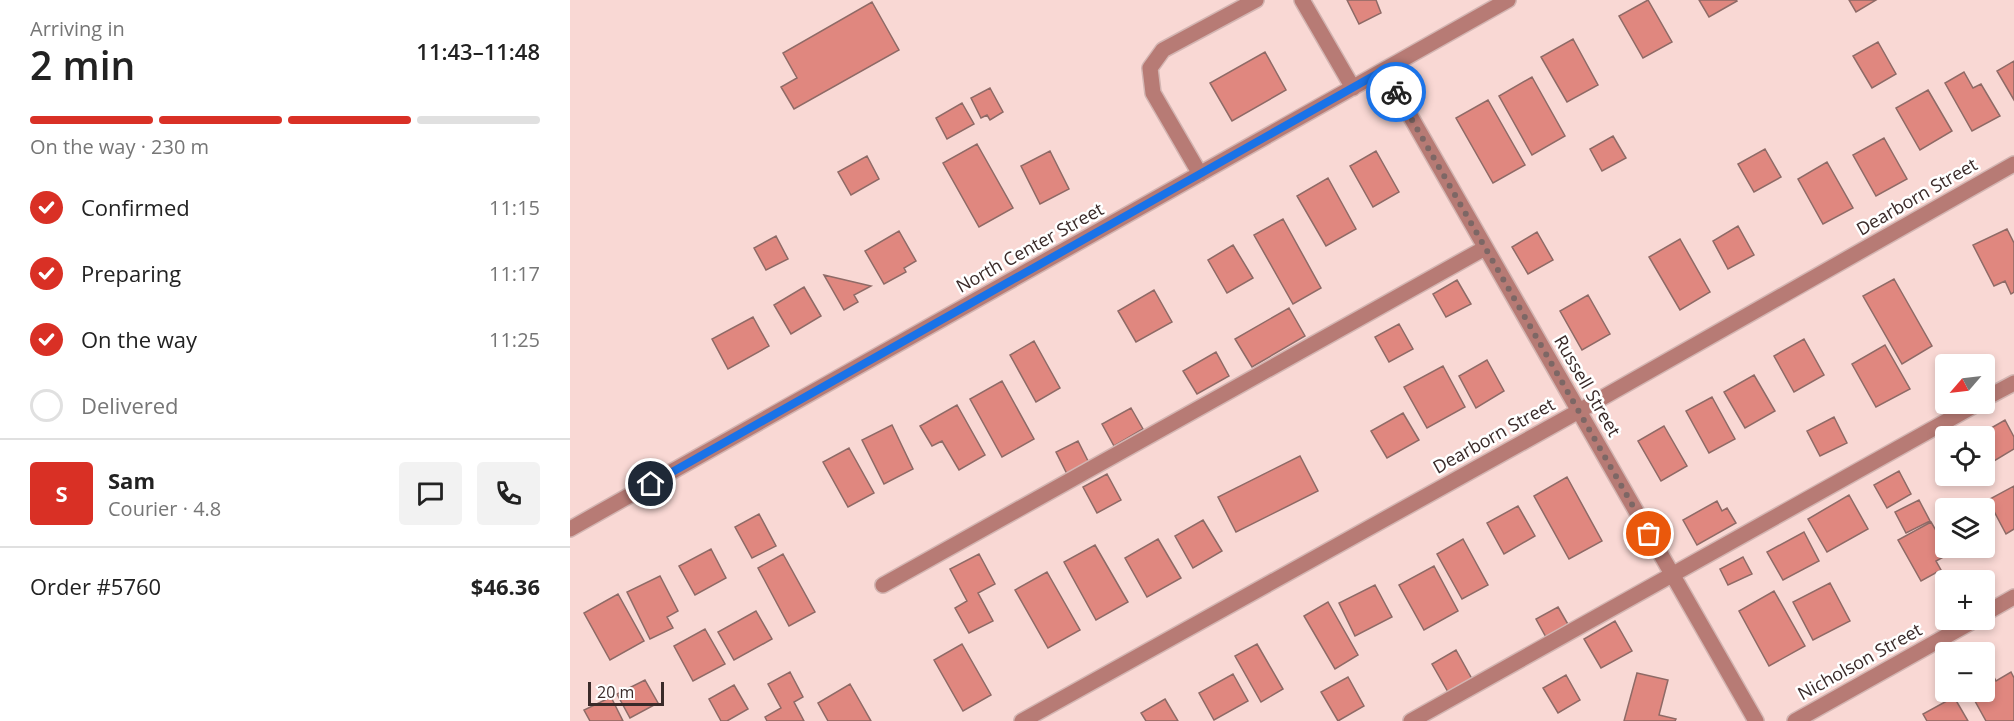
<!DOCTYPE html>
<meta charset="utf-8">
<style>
:root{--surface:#fff;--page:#f2f2f2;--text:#222;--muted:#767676;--line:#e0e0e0;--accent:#d93025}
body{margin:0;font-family:"Open Sans",sans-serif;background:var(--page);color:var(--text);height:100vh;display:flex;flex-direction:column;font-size:22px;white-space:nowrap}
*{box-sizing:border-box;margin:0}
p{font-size:20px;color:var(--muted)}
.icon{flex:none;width:33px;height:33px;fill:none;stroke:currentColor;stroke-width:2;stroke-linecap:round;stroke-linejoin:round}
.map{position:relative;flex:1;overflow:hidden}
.drawer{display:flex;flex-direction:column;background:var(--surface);width:570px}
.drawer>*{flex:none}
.needle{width:39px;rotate:242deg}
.buttons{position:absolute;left:1365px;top:354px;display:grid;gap:12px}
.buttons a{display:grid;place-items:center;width:60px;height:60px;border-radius:6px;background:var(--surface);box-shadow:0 3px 9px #0003;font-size:30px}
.scale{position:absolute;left:18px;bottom:15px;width:76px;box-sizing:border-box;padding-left:6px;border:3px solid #3a2a29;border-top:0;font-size:16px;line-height:21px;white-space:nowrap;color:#3a2a29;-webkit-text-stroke:4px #fff;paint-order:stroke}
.pin{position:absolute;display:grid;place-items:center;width:51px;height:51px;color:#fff;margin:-26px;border:3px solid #fff;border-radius:50%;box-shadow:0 2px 6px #0007}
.courier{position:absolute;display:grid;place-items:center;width:60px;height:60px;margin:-30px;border:4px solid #1a73e8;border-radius:50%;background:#fff;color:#222;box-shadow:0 2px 8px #0007}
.overview em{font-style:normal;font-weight:600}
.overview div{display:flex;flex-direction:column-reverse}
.overview{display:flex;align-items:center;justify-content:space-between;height:102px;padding:0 30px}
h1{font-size:39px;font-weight:600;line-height:45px}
.bar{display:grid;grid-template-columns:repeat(4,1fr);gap:9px 6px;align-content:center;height:72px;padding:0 30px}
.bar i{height:8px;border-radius:4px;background:var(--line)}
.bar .on{background:var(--accent)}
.bar p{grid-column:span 4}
.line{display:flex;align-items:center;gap:15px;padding:0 30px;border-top:2px solid var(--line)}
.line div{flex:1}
.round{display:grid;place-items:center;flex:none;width:63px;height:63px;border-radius:6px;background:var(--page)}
ol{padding:0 30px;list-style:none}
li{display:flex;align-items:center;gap:18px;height:66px}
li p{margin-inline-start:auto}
li .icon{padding:6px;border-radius:50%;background:var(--accent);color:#fff;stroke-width:4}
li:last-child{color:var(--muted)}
li i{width:33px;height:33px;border:3px solid var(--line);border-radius:50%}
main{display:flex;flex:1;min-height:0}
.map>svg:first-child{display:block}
.building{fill:#e0877f;stroke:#8e6a66;stroke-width:1.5}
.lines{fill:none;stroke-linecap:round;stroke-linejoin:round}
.minor-casing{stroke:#d3b5b2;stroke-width:18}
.minor{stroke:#b77b75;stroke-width:15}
.done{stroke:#7d6765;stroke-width:6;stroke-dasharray:0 10.8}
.route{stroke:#1a73e8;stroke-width:8}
.labels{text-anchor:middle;stroke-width:5;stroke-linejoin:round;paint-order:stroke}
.street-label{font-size:18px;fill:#3a2a29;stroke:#fff}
</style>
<main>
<section class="drawer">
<div class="overview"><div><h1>2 min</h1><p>Arriving in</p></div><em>11:43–11:48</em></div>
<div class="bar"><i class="on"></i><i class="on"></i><i class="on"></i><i></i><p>On the way · 230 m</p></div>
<ol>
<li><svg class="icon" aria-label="check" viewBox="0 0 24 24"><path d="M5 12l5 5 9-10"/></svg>Confirmed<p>11:15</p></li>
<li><svg class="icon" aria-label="check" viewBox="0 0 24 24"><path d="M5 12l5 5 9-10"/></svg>Preparing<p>11:17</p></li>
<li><svg class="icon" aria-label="check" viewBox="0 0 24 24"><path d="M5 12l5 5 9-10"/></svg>On the way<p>11:25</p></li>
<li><i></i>Delivered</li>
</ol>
<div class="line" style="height:108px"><b class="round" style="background:var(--accent);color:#fff">S</b><div><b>Sam</b><p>Courier · 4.8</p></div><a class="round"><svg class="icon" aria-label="chat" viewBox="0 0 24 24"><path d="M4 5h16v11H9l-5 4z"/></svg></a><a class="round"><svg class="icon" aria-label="phone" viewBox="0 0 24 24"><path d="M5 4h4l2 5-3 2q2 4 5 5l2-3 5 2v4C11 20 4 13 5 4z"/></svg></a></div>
<div class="line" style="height:78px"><div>Order #5760</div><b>$46.36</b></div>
</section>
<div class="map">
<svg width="1444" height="721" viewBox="0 0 1444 721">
<rect width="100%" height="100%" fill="#f9d8d4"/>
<path class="building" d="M777 0H806L811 13 789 24Z
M1078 0 1102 42 1073 58 1049 16Z
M1129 0H1166L1167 1 1139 17Z
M1279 0H1306L1286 12Z
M302 2 329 50 224 109 211 87 227 78 213 53Z
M1003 39 1028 85 997 102 971 57Z
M1308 42 1326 74 1302 88 1283 56Z
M695 52 716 90 662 121 640 83Z
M1444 61V100L1427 71Z
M1394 72 1403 88 1411 84 1430 116 1402 131 1375 83Z
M962 77 995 136 962 155 929 96Z
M420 88 433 112 420 120 417 115 411 118 401 98Z
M1358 90 1382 131 1350 150 1326 108Z
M918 100 955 165 923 183 886 118Z
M392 103 404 124 377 139 366 118Z
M1043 136 1056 158 1032 171 1020 149Z
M1314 138 1337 179 1306 196 1283 155Z
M407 144 443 208 409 227 373 163Z
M1195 149 1211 177 1184 192 1168 164Z
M480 151 499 189 470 204 451 166Z
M806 151 829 192 803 207 780 166Z
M297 156 309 179 281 195 268 172Z
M1257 162 1283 208 1253 224 1228 179Z
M758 178 786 229 756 246 727 196Z
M713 219 751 288 723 304 684 235Z
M1168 226 1184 255 1158 269 1143 241Z
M1437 229 1444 243V292L1441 294 1435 281 1424 286 1403 245Z
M329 231 346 261 334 268 336 272 314 284 295 251Z
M967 232 983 260 958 274 942 247Z
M206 236 218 259 196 270 184 248Z
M1110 239 1140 292 1110 310 1079 257Z
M663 245 683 278 657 293 638 260Z
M254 275 301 286 284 295 288 302 274 310Z
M1324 279 1362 346 1332 364 1293 296Z
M887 280 901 304 876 317 863 294Z
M234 287 251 316 221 334 204 305Z
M584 290 602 322 566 342 548 311Z
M1018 295 1040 334 1012 350 990 311Z
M719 308 735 336 682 367 665 339Z
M183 317 199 346 158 369 142 339Z
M829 324 843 349 819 362 805 337Z
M1234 339 1254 375 1224 392 1204 356Z
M464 341 490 388 466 402 440 355Z
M1315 345 1340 389 1306 407 1282 364Z
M646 352 659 376 627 394 613 371Z
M917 360 934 391 906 408 889 376Z
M873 366 895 407 857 428 834 387Z
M1184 375 1205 411 1175 428 1154 392Z
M432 381 464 439 432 457 400 399Z
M1142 397 1165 439 1139 453 1116 411Z
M387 405 415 455 389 470 372 441 362 446 350 426Z
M561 408 573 429 544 446 532 424Z
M833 413 849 440 817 458 801 431Z
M1264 417 1277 443 1250 456 1237 431Z
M1435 420 1444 437V449L1424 461 1414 444V436H1410L1409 435Z
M322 425 343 469 314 484 292 440Z
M1094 426 1117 466 1091 481 1068 441Z
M508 441 519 463 497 474 486 452Z
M279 448 304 493 278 507 253 462Z
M730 456 748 491 666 532 648 497Z
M1329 471 1341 494 1317 508 1304 485Z
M537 474 551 500 527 513 513 487Z
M997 477 1032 541 999 559 964 496Z
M1444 486V529L1436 534 1418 500Z
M1279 495 1298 529 1257 552 1238 519Z
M1349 500 1360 521 1336 533 1325 512Z
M1147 501 1152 511 1157 508 1166 523 1127 545 1113 520Z
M948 506 965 536 934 554 917 523Z
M189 514 206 546 182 558 165 527Z
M633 520 652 551 623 568 605 536Z
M1361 522 1371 539 1376 536V548H1385L1386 550 1366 561 1371 570 1351 581 1328 540Z
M1234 532 1249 561 1213 580 1197 552Z
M588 539 611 578 577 597 555 558Z
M893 539 918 585 892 599 867 554Z
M525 545 558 602 526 620 494 562Z
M141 549 156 578 125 595 109 566Z
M213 554 245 612 219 626 188 568Z
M409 554 425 584 408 593 423 621 399 633 385 608 397 601 380 569Z
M1173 557 1182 574 1158 585 1150 569Z
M864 566 888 611 854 630 829 585Z
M477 572 510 630 478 648 445 590Z
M90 576 108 611 97 617 103 628 80 639 57 592Z
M1260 583 1280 621 1243 640 1223 602Z
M805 585 822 617 785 636 769 603Z
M1204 591 1235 646 1199 666 1169 611Z
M48 594 74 641 40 660 14 613Z
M758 602 788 655 765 669 734 616Z
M988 607 999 626 977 639 966 619Z
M186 611 202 639 164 660 148 632Z
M1045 621 1062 651 1031 668 1014 639Z
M135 629 155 664 123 681 104 646Z
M392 644 421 695 393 711 364 660Z
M687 644 713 689 691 702 665 656Z
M886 650 902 679 878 692 862 664Z
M220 672 233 697 224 702 234 721H197L195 717 211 708 198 684Z
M1441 672 1444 678V721H1416L1400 692H1414V677L1422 673 1426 681Z
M1067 673 1098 680 1089 715 1106 719 1105 721H1054Z
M663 674 678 701 644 720 629 693Z
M996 675 1010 700 988 713 973 688Z
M778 677 794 706 768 721 751 692Z
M75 680 88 703 60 718 47 694Z
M280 684 301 721H258L248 703Z
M164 685 178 709 157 721H151L139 699Z
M41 697 53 721H20L14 710Z
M1384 697 1398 721H1357L1353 714Z
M595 699 608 721H576L571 713Z"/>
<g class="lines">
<defs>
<path id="minor" d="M732 0 783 88
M814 70 1186 721
M630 174 583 93 580 68 593 50 686 0
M1414 399 1444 383
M0 529 938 0
M313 585 915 248
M1414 614 1444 597
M452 721 1009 411 1444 164
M841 721 1407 404
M1225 721 1405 620"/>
</defs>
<use href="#minor" class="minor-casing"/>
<use href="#minor" class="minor"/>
</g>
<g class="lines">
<path class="done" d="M826 92 1079 534"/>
<path class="route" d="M81 484 814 70 826 92"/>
</g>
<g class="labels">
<g class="street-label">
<text transform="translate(1347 197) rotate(-30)" y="6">Dearborn Street</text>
<text transform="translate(460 248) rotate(-29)" y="6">North Center Street</text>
<text transform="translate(1017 386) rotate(60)" y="6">Russell Street</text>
<text transform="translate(924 436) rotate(-29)" y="6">Dearborn Street</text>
<text transform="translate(1290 662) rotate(-29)" y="6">Nicholson Street</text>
</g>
</g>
</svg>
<div class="buttons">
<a><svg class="needle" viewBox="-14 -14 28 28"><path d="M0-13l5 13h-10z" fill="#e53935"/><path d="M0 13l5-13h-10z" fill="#767676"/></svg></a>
<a><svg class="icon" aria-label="locate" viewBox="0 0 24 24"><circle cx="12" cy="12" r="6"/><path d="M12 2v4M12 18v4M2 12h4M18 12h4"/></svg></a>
<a><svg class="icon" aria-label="layers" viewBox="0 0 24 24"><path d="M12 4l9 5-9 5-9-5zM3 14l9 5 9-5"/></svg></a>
<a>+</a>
<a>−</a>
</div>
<div class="scale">20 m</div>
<div class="pin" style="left:1079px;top:534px;background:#ea580c"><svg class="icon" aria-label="bag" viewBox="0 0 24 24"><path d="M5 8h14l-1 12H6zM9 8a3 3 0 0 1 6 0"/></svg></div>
<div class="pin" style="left:81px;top:484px;background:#1f2937"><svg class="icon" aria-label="home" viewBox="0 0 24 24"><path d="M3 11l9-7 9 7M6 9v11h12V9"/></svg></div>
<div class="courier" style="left:826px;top:92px"><svg class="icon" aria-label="bike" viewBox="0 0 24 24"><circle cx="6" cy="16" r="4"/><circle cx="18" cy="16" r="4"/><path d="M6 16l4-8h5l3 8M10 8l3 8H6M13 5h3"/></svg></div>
</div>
</main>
